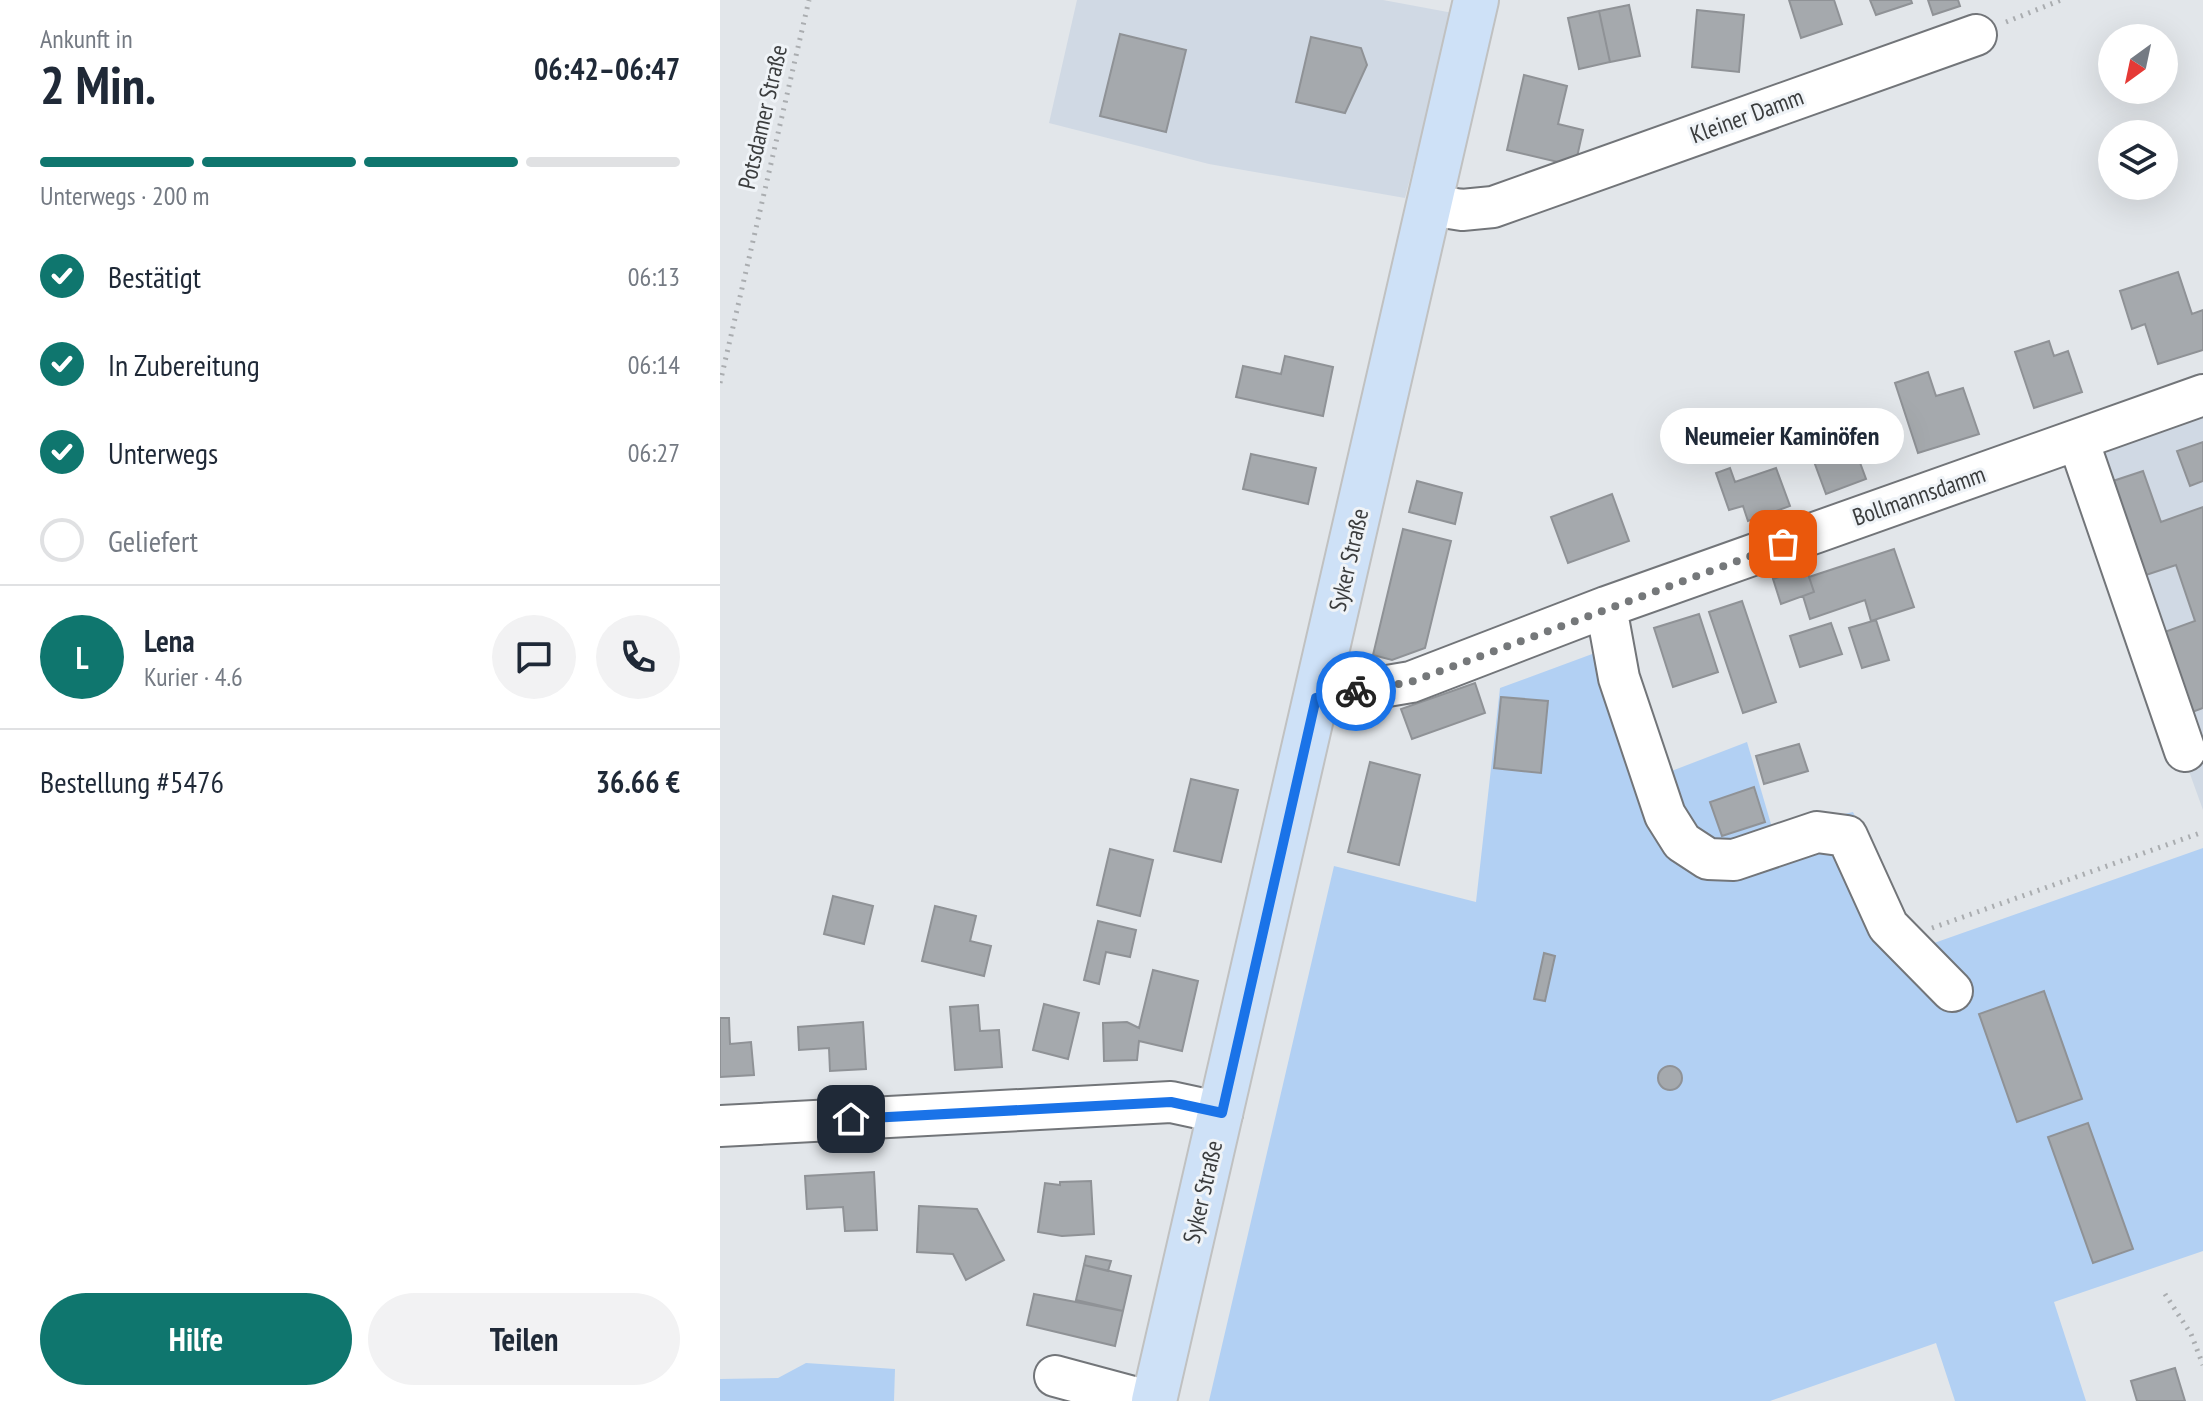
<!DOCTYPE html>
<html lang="de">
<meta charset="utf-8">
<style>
:root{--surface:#fff;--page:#f2f2f3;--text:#1f2937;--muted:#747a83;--line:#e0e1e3;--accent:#0f766e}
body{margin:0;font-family:"PT Sans Narrow",sans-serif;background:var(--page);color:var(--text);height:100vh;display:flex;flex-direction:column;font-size:30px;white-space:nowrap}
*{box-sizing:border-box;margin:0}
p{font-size:26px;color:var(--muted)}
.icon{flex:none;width:44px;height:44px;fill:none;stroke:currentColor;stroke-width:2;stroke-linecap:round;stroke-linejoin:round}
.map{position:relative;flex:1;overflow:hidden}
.side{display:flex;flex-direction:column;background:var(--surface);width:720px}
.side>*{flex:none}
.needle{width:52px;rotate:213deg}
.buttons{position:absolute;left:1378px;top:24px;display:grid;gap:16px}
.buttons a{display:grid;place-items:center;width:80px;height:80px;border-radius:50%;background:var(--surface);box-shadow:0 8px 32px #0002;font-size:40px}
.pin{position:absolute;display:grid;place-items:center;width:68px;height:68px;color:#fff;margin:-34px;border-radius:16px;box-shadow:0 4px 12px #0006}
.courier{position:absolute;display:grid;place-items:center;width:80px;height:80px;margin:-40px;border:6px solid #1a73e8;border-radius:50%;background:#fff;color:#222;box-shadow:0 2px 10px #0007}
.bubble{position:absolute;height:56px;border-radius:28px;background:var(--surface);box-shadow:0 8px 32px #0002;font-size:26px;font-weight:700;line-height:56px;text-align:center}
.head em{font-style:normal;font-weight:700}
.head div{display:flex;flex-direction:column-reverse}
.head{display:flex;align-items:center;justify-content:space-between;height:136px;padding:0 40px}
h1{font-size:52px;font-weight:700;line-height:60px}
.bar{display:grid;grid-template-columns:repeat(4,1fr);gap:12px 8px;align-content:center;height:96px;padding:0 40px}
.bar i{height:10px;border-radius:6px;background:var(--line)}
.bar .selected{background:var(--accent)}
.bar p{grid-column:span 4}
.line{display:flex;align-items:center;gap:20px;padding:0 40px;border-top:2px solid var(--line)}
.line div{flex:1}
.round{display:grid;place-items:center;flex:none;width:84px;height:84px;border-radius:42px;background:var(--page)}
ol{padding:0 40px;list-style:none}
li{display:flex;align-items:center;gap:24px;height:88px}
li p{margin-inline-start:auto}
li .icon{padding:8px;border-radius:50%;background:var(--accent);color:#fff;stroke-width:4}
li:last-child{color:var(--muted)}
li i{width:44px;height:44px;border:4px solid var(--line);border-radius:50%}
.cta{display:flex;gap:16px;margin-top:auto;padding:16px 40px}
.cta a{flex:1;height:92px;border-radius:48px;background:var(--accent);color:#fff;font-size:32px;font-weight:700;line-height:92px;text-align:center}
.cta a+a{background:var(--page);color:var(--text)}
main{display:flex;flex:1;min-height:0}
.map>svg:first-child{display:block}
.built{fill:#d0d9e4}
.green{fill:#b2d0f3}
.building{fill:#a5a9ad;stroke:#8f9296;stroke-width:2}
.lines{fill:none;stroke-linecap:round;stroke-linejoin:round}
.minor-casing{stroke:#727579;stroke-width:44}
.major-casing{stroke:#c0c1c1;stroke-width:48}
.path{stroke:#aaadb0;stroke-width:5;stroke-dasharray:2 6;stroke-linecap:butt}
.minor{stroke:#fff;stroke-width:40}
.major{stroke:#cee1f7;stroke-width:44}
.done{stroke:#75787a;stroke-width:8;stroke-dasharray:0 14.4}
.route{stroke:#1a73e8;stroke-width:10}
.labels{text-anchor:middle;stroke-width:6;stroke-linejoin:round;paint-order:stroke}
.street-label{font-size:24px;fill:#3b3d3e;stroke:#eff3f7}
</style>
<main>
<section class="side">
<div class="head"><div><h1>2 Min.</h1><p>Ankunft in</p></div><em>06:42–06:47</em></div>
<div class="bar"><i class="selected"></i><i class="selected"></i><i class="selected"></i><i></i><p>Unterwegs · 200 m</p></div>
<ol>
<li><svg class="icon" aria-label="check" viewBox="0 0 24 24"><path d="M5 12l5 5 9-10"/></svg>Bestätigt<p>06:13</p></li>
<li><svg class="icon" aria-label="check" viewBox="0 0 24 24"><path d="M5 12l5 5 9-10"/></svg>In Zubereitung<p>06:14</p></li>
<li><svg class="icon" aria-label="check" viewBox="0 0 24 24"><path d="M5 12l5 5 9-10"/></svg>Unterwegs<p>06:27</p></li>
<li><i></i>Geliefert</li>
</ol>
<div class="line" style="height:144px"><b class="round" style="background:var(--accent);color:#fff">L</b><div><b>Lena</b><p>Kurier · 4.6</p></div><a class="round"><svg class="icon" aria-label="chat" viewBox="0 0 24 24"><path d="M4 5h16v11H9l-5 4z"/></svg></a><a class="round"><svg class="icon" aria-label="phone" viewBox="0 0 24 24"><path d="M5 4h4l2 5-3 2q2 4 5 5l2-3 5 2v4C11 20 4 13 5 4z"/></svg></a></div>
<div class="line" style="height:104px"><div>Bestellung #5476</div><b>36.66 €</b></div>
<div class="cta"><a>Hilfe</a><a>Teilen</a></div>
</section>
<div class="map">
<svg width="1483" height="1401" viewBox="0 0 1483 1401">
<rect width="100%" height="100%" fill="#e2e6ea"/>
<path class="built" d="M357 0H663L733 13 685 198 489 164 329 123Z
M1483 415V810L1357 461Z"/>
<path class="green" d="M883 650 949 772 1027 742 1053 831 1133 812 1200 948 1483 848V1251L1334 1302 1366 1401H1235L1216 1343 1050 1401H489L614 866 756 902 780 688Z
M86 1363 175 1369 174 1401H0V1379L58 1378Z"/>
<path class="building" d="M1069 0H1114L1122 24 1081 38Z
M1150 0H1191L1192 3 1156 15Z
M1208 0H1238L1240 6 1213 15Z
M909 5 920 56 890 62 879 11Z
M977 10 1024 15 1019 72 972 67Z
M879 11 890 62 859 69 848 18Z
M400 34 466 50 446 132 380 116Z
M591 37 641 48 647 65 625 113 576 102Z
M804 75 847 86 838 124 863 130 855 166 787 150Z
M1458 272 1472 314 1483 310V350L1438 364 1425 324 1412 329 1400 291Z
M1329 341 1334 356 1348 351 1362 392 1314 408 1295 352Z
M565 356 613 367 603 416 516 397 523 366 561 374Z
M1208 372 1216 396 1243 388 1259 434 1198 453 1175 383Z
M1129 433 1146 479 1106 494 1089 448Z
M1483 442V481L1470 486 1457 451Z
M531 454 596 468 588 504 523 489Z
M1010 468 1015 482 1056 468 1070 506 1028 521 1023 506 1009 510 996 473Z
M1423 471 1441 522 1483 507V708L1467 714 1439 634 1475 621 1456 565 1426 575 1393 481Z
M697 481 742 493 735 524 689 512Z
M892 494 909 541 848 563 831 517Z
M683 529 731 541 705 648 672 660 653 655Z
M1174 549 1194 607 1151 621 1145 600 1090 619 1083 596 1094 592 1089 577Z
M1086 568 1094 592 1061 604 1053 579Z
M1022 601 1056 702 1023 713 989 612Z
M979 614 998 672 953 687 934 628Z
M1156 620 1169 660 1142 668 1129 628Z
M1111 623 1122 654 1080 667 1070 636Z
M755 683 765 713 692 739 681 709Z
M781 697 828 701 821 773 774 768Z
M1079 744 1088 771 1044 784 1036 756Z
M650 762 700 775 679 865 628 852Z
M471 779 518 790 501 862 454 851Z
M1034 787 1045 822 1002 836 990 802Z
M390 849 433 860 420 916 377 905Z
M113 896 153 906 144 944 104 934Z
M215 906 256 916 250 941 271 946 264 976 202 961Z
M378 921 416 930 410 957 386 952 379 984 364 980Z
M824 953 835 956 825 1001 814 999Z
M433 970 478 981 462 1051 419 1041 417 1060 384 1061 383 1023 407 1022 419 1028Z
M1324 991 1362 1099 1297 1122 1259 1014Z
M324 1004 359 1013 348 1059 313 1050Z
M258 1005 260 1031 279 1030 282 1067 235 1070 230 1007Z
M0 1018H9L10 1044 31 1042 34 1075 0 1077Z
M143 1022 146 1069 110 1071 109 1048 79 1050 78 1027Z
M938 1078a12 12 0 1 1 24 0a12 12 0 1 1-24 0Z
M1368 1123 1413 1249 1373 1263 1328 1137Z
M154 1172 157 1230 125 1231 123 1207 87 1209 85 1176Z
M371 1181 374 1234 342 1236 318 1232 325 1183 340 1185V1182Z
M199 1206 257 1209 284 1260 246 1280 233 1254 197 1252Z
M366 1256 391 1261 388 1271 364 1265Z
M364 1265 411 1276 403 1311 356 1300Z
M314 1294 403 1311 395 1346 307 1325Z
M1455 1368 1465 1401H1417L1411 1381Z"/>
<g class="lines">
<defs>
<path id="minor" d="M710 205 742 210 773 207 1256 35
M1358 440 1465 751
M886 607 899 678 945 815 962 842 988 859 1014 860 1097 832 1127 836 1168 926 1232 991
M596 698 691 682 886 607 1483 395
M0 1126 451 1102 502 1113
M335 1376 428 1401"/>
<path id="major" d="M434 1401 756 0"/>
</defs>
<use href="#minor" class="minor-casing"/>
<use href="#major" class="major-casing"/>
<path class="path" d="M1286 22 1341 0
M0 383 89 0
M1212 928 1483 832
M1445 1294 1471 1334 1483 1365"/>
<use href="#minor" class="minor"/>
<use href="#major" class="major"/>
</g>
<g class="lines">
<path class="done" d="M636 691 691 682 1063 544"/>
<path class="route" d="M131 1119 451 1102 502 1113 596 698 636 691"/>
</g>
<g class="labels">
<g class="street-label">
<text transform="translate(1027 116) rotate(-20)" y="8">Kleiner Damm</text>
<text transform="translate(43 117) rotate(-77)" y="8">Potsdamer Straße</text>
<text transform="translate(1199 496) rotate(-19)" y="8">Bollmannsdamm</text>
<text transform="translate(629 560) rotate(-77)" y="8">Syker Straße</text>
<text transform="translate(483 1192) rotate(-77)" y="8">Syker Straße</text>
</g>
</g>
</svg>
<div class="buttons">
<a><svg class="needle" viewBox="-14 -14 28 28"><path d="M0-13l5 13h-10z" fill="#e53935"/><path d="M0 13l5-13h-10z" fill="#747a83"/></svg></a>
<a><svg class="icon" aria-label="layers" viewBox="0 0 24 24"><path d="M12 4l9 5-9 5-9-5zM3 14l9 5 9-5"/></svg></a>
</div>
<div class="pin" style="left:1063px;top:544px;background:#ea580c"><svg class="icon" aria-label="bag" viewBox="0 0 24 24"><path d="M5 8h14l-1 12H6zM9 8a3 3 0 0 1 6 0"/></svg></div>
<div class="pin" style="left:131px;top:1119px;background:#1f2937"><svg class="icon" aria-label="home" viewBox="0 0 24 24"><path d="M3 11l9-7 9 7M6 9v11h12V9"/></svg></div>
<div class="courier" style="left:636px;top:691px"><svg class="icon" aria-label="bike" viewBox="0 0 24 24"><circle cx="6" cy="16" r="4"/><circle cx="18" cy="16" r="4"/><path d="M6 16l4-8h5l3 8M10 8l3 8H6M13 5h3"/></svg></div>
<div class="bubble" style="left:940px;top:408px;width:244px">Neumeier Kaminöfen</div>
</div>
</main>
